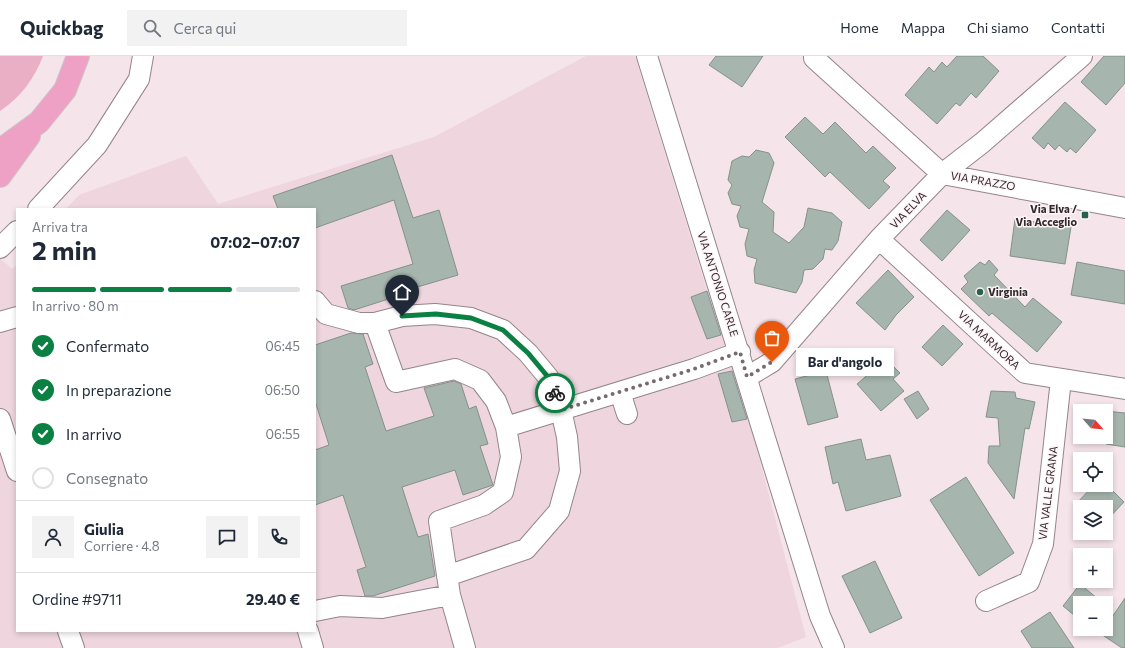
<!DOCTYPE html>
<html lang="it">
<meta charset="utf-8">
<style>
:root{--surface:#fff;--page:#f2f2f3;--text:#1f2937;--muted:#747a83;--line:#e0e1e3;--accent:#0b8043}
body{margin:0;font-family:Commissioner,sans-serif;background:var(--page);color:var(--text);height:100vh;display:flex;flex-direction:column;font-size:15px;white-space:nowrap}
*{box-sizing:border-box;margin:0}
p{font-size:13px;color:var(--muted)}
.icon{flex:none;width:22px;height:22px;fill:none;stroke:currentColor;stroke-width:2;stroke-linecap:round;stroke-linejoin:round}
.map{position:relative;flex:1;overflow:hidden}
.drawer{position:absolute;left:16px;top:152px;width:300px;height:424px;display:flex;flex-direction:column;background:var(--surface);border-radius:0px;box-shadow:0 2px 6px #0003}
.drawer>*{flex:none}
.needle{width:26px;rotate:117deg}
.fabs{position:absolute;left:1073px;top:348px;display:grid;gap:8px}
.fabs a{display:grid;place-items:center;width:40px;height:40px;border-radius:0px;background:var(--surface);box-shadow:0 2px 6px #0003;font-size:20px}
.pin{position:absolute;display:grid;place-items:center;width:34px;height:34px;color:#fff;margin:-41px -17px;border-radius:50% 50% 50% 0;rotate:-45deg;box-shadow:0 0 4px #0007}
.pin .icon{rotate:45deg}
.courier{position:absolute;display:grid;place-items:center;width:40px;height:40px;margin:-20px;border:3px solid #0b8043;border-radius:50%;background:#fff;color:#222;box-shadow:0 1px 5px #0007}
.bubble{position:absolute;height:28px;border-radius:0px;background:var(--surface);box-shadow:0 2px 6px #0003;font-size:13px;font-weight:700;line-height:28px;text-align:center}
.headline em{font-style:normal;font-weight:700}
.headline div{display:flex;flex-direction:column-reverse}
.headline{display:flex;align-items:center;justify-content:space-between;height:68px;padding:0 16px}
h1{font-size:26px;font-weight:700;line-height:30px}
.bar{display:grid;grid-template-columns:repeat(4,1fr);gap:6px 4px;align-content:center;height:48px;padding:0 16px}
.bar i{height:5px;border-radius:3px;background:var(--line)}
.bar .active{background:var(--accent)}
.bar p{grid-column:span 4}
.line{display:flex;align-items:center;gap:10px;padding:0 16px;border-top:1px solid var(--line)}
.line div{flex:1}
.round{display:grid;place-items:center;flex:none;width:42px;height:42px;border-radius:0px;background:var(--page)}
ol{padding:0 16px;list-style:none}
li{display:flex;align-items:center;gap:12px;height:44px}
li p{margin-inline-start:auto}
li .icon{padding:4px;border-radius:50%;background:var(--accent);color:#fff;stroke-width:4}
li:last-child{color:var(--muted)}
li i{width:22px;height:22px;border:2px solid var(--line);border-radius:50%}
header{display:flex;align-items:center;gap:24px;box-sizing:border-box;height:56px;padding:0 20px;background:var(--surface);border-bottom:1px solid var(--line)}
header strong{font-size:19px}
nav{display:flex;gap:22px;margin-inline-start:auto;font-size:14px}
.search{width:280px;height:36px;background:var(--page);display:flex;align-items:center;gap:10px;box-sizing:border-box;padding:0 14px;border-radius:0px;color:var(--muted);font-size:15px}
.map>svg:first-child{display:block}
.built{fill:#eed5de}
.green{fill:#eaaec5}
.building{fill:#a6b5ae;stroke:#83928b}
.lines{fill:none;stroke-linecap:round;stroke-linejoin:round}
.minor-casing{stroke:#94858a;stroke-width:22}
.major-casing{stroke:#c9c8c8;stroke-width:24}
.minor{stroke:#fff;stroke-width:20}
.major{stroke:#efa1c5;stroke-width:22}
.done{stroke:#766c6f;stroke-width:4;stroke-dasharray:0 7.2}
.route{stroke:#0b8043;stroke-width:5}
.poi-dot{fill:#27624c;stroke:#fef4f7;stroke-width:1.5}
.labels{text-anchor:middle;stroke-width:3;stroke-linejoin:round;paint-order:stroke}
.street-label{font-size:11px;fill:#312b2d;stroke:#fef4f7}
.poi-label{font-size:11px;font-weight:bold;fill:#312b2d;stroke:#fef4f7;text-anchor:end}
</style>
<header>
<strong>Quickbag</strong>
<div class="search"><svg class="icon" aria-label="search" viewBox="0 0 24 24"><circle cx="10" cy="10" r="6"/><path d="M15 15l6 6"/></svg>Cerca qui</div>
<nav><a>Home</a><a>Mappa</a><a>Chi siamo</a><a>Contatti</a></nav>
</header>
<div class="map">
<svg width="1125" height="592" viewBox="0 0 1125 592">
<rect width="100%" height="100%" fill="#f5e4ea"/>
<path class="built" d="M586 0H635L707 235 749 363 806 581 777 592H0V202L12 213 17 208V575H315V153H66L79 139 186 100 218 148 434 81Z"/>
<path class="green" d="M0 0H43C34 23 21 41 0 55Z"/>
<path class="building" d="M716 0H763L742 31 709 9Z
M957 0H983L999 15 976 42 971 37 960 50 956 47 937 68 905 39 929 11 934 16 942 6 947 11Z
M1104 0H1125V27L1106 49 1081 26Z
M1065 46 1096 74 1076 97 1070 92 1067 96 1059 89 1055 94 1048 87 1044 93 1032 82Z
M805 61 823 78 835 66 866 97 873 90 896 112 883 125 890 131 869 153 830 116 825 121 785 81Z
M756 94 769 97 774 107 762 146 774 156 773 176 789 187 804 171 808 152 832 157 842 166 838 185 832 194 825 193 823 203 813 213 804 214 802 226 796 237 755 227 754 214 757 203 747 200 745 188 749 173 740 171 737 160 741 150 732 148 728 137 732 129 728 124 732 105 742 100 749 101Z
M392 99 413 162 439 154 458 219 397 237 398 240 354 254 348 252 341 230 413 208 394 144 315 172V153H278L273 140Z
M947 154 970 174 942 205 920 184Z
M1015 163 1071 171 1065 208 1010 200Z
M989 204 998 214 994 219 1025 251 1033 242 1062 266 1037 296 992 257 989 260 961 233 968 226 964 220 980 206 985 209Z
M1077 206 1125 215V248L1071 239Z
M888 214 914 241 896 259 885 274 856 247Z
M707 235 721 279 707 283 691 241Z
M943 269 963 288 942 310 922 291Z
M351 277 363 278 373 308 365 311 386 375 434 360 424 332 454 325 461 328 469 353 476 350 488 388 480 390 493 429 463 439 455 414 402 431 418 481 428 478 435 520 373 540H365L357 514 366 511 343 439 315 449V394L329 389 315 345V289Z
M886 303 900 317 893 323 904 335 881 355 857 328Z
M732 315 747 363 732 366 718 318Z
M826 315 838 361 808 369 795 323Z
M918 335 929 353 917 363 904 343Z
M991 335 1015 336 1016 342 1035 346 1029 373 1025 372 1014 443 988 407 989 390H1000L998 362 986 361Z
M1106 355 1125 357V391L1106 388Z
M861 383 866 404 890 399 901 440 846 455 838 426 833 428 825 391Z
M966 421 1014 497 979 520 930 444Z
M1094 429H1107L1124 446 1106 465V451H1073Z
M875 505 902 562 870 577 842 520Z
M1080 528 1103 547H1080V564L1063 550Z
M1125 542V592H1122L1101 578 1106 573V570Z
M1050 556 1074 592H1032L1021 575Z"/>
<g class="lines">
<defs>
<path id="minor" d="M647 0 820 560 834 592
M814 0V2L942 118 1125 152
M38 153 97 89 139 23 143 0
M879 183 1025 317 1125 333
M0 192 17 175
M315 245 326 258 359 267H375L396 326 455 313 480 324 496 345 506 371 694 313 740 296
M0 266 17 261
M375 267 402 260 435 258 471 262 503 274 528 297 548 321 561 354 567 381 570 415 559 455 526 493 447 520
M747 321 772 306 879 183 942 118 982 87 1082 0
M620 336 627 358
M0 363 17 415
M450 539 439 465 484 449 503 436 511 401 506 371
M986 545 1029 526 1043 488 1061 323
M315 555 340 550 382 552 450 539 465 592
M68 575 74 592
M308 575 313 592"/>
<path id="major" d="M0 92 6 90 39 66 65 34 78 0
M0 120 29 80"/>
</defs>
<use href="#minor" class="minor-casing"/>
<use href="#major" class="major-casing"/>
<use href="#minor" class="minor"/>
<use href="#major" class="major"/>
</g>
<g class="lines">
<path class="done" d="M555 337 561 354 694 313 740 296 747 321 772 306"/>
<path class="route" d="M402 260 436 258 471 262 503 274 528 297 548 321 555 337"/>
</g>
<g class="poi-dot">
<rect x="1081" y="155" width="8" height="8" rx="2"/>
<circle cx="980" cy="236" r="4"/>
</g>
<g class="labels">
<g class="street-label">
<text transform="translate(983 125) rotate(10)" y="4">VIA PRAZZO</text>
<text transform="translate(908 154) rotate(-46)" y="4">VIA ELVA</text>
<text transform="translate(718 228) rotate(72)" y="4">VIA ANTONIO CARLE</text>
<text transform="translate(989 284) rotate(43)" y="4">VIA MARMORA</text>
<text transform="translate(1048 437) rotate(-83)" y="4">VIA VALLE GRANA</text>
</g>
<g class="poi-label">
<text x="1077" y="157">Via Elva /<tspan x="1077" dy="13">Via Acceglio</tspan></text>
<text x="988" y="240" text-anchor="start">Virginia</text>
</g>
</g>
</svg>
<div class="fabs">
<a><svg class="needle" viewBox="-14 -14 28 28"><path d="M0-13l5 13h-10z" fill="#e53935"/><path d="M0 13l5-13h-10z" fill="#747a83"/></svg></a>
<a><svg class="icon" aria-label="locate" viewBox="0 0 24 24"><circle cx="12" cy="12" r="6"/><path d="M12 2v4M12 18v4M2 12h4M18 12h4"/></svg></a>
<a><svg class="icon" aria-label="layers" viewBox="0 0 24 24"><path d="M12 4l9 5-9 5-9-5zM3 14l9 5 9-5"/></svg></a>
<a>+</a>
<a>−</a>
</div>
<div class="pin" style="left:772px;top:306px;background:#ea580c"><svg class="icon" aria-label="bag" viewBox="0 0 24 24"><path d="M5 8h14l-1 12H6zM9 8a3 3 0 0 1 6 0"/></svg></div>
<div class="pin" style="left:402px;top:260px;background:#1f2937"><svg class="icon" aria-label="home" viewBox="0 0 24 24"><path d="M3 11l9-7 9 7M6 9v11h12V9"/></svg></div>
<div class="courier" style="left:555px;top:337px"><svg class="icon" aria-label="bike" viewBox="0 0 24 24"><circle cx="6" cy="16" r="4"/><circle cx="18" cy="16" r="4"/><path d="M6 16l4-8h5l3 8M10 8l3 8H6M13 5h3"/></svg></div>
<div class="bubble" style="left:796px;top:292px;width:98px">Bar d'angolo</div>
<section class="drawer">
<div class="headline"><div><h1>2 min</h1><p>Arriva tra</p></div><em>07:02–07:07</em></div>
<div class="bar"><i class="active"></i><i class="active"></i><i class="active"></i><i></i><p>In arrivo · 80 m</p></div>
<ol>
<li><svg class="icon" aria-label="check" viewBox="0 0 24 24"><path d="M5 12l5 5 9-10"/></svg>Confermato<p>06:45</p></li>
<li><svg class="icon" aria-label="check" viewBox="0 0 24 24"><path d="M5 12l5 5 9-10"/></svg>In preparazione<p>06:50</p></li>
<li><svg class="icon" aria-label="check" viewBox="0 0 24 24"><path d="M5 12l5 5 9-10"/></svg>In arrivo<p>06:55</p></li>
<li><i></i>Consegnato</li>
</ol>
<div class="line" style="height:72px"><a class="round"><svg class="icon" aria-label="person" viewBox="0 0 24 24"><circle cx="12" cy="8" r="4"/><path d="M4 21q1-7 8-7t8 7"/></svg></a><div><b>Giulia</b><p>Corriere · 4.8</p></div><a class="round"><svg class="icon" aria-label="chat" viewBox="0 0 24 24"><path d="M4 5h16v11H9l-5 4z"/></svg></a><a class="round"><svg class="icon" aria-label="phone" viewBox="0 0 24 24"><path d="M5 4h4l2 5-3 2q2 4 5 5l2-3 5 2v4C11 20 4 13 5 4z"/></svg></a></div>
<div class="line" style="height:52px"><div>Ordine #9711</div><b>29.40 €</b></div>
</section>
</div>
